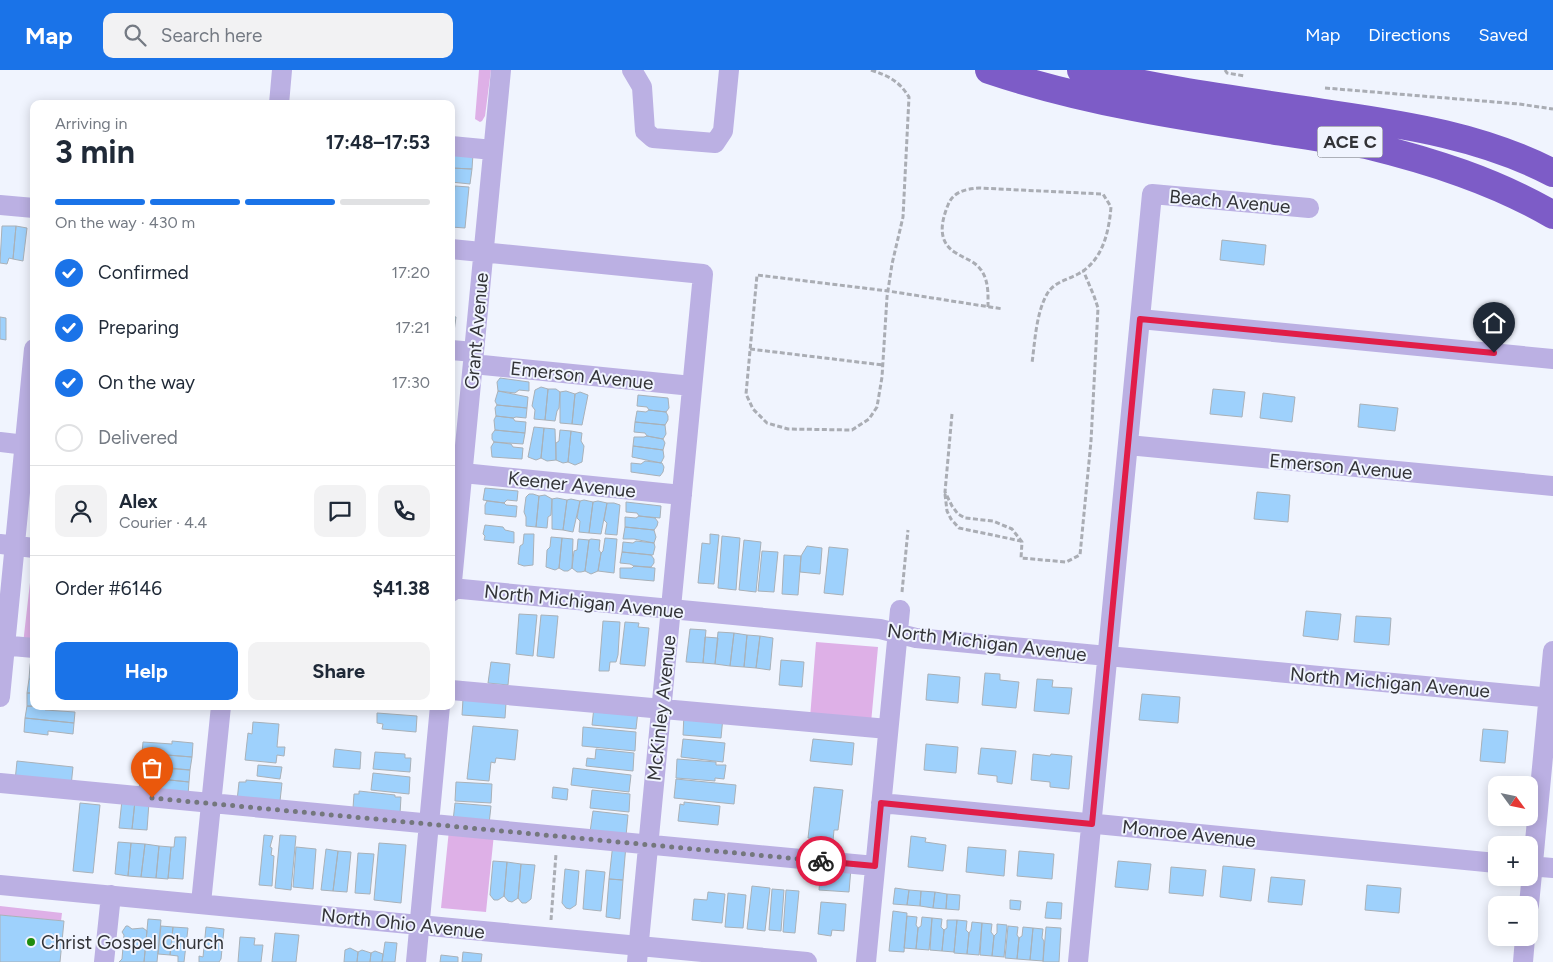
<!DOCTYPE html>
<meta charset="utf-8">
<style>
:root{--surface:#fff;--page:#f2f2f3;--text:#1f2937;--muted:#747a83;--line:#e0e1e3;--accent:#1a73e8}
body{margin:0;font-family:Figtree,sans-serif;background:var(--page);color:var(--text);height:100vh;display:flex;flex-direction:column;font-size:19px;white-space:nowrap}
*{box-sizing:border-box;margin:0}
p{font-size:16px;color:var(--muted)}
.icon{flex:none;width:28px;height:28px;fill:none;stroke:currentColor;stroke-width:2;stroke-linecap:round;stroke-linejoin:round}
.map{position:relative;flex:1;overflow:hidden}
.drawer{position:absolute;left:30px;top:30px;width:425px;height:610px;display:flex;flex-direction:column;background:var(--surface);border-radius:10px;box-shadow:0 2px 12px #0003}
.drawer>*{flex:none}
.needle{width:32px;rotate:123deg}
.tools{position:absolute;left:1488px;top:706px;display:grid;gap:10px}
.tools a{display:grid;place-items:center;width:50px;height:50px;border-radius:10px;background:var(--surface);box-shadow:0 2px 12px #0003;font-size:25px}
.pin{position:absolute;display:grid;place-items:center;width:42px;height:42px;color:#fff;margin:-51px -21px;border-radius:50% 50% 50% 0;rotate:-45deg;box-shadow:0 0 5px #0007}
.pin .icon{rotate:45deg}
.courier{position:absolute;display:grid;place-items:center;width:50px;height:50px;margin:-25px;border:4px solid #e11d48;border-radius:50%;background:#fff;color:#222;box-shadow:0 1px 6px #0007}
.summary em{font-style:normal;font-weight:700}
.summary div{display:flex;flex-direction:column-reverse}
.summary{display:flex;align-items:center;justify-content:space-between;height:85px;padding:0 25px}
h1{font-size:32px;font-weight:700;line-height:38px}
.bar{display:grid;grid-template-columns:repeat(4,1fr);gap:8px 5px;align-content:center;height:60px;padding:0 25px}
.bar i{height:6px;border-radius:4px;background:var(--line)}
.bar .selected{background:var(--accent)}
.bar p{grid-column:span 4}
.line{display:flex;align-items:center;gap:12px;padding:0 25px;border-top:1px solid var(--line)}
.line div{flex:1}
.round{display:grid;place-items:center;flex:none;width:52px;height:52px;border-radius:10px;background:var(--page)}
ol{padding:0 25px;list-style:none}
li{display:flex;align-items:center;gap:15px;height:55px}
li p{margin-inline-start:auto}
li .icon{padding:5px;border-radius:50%;background:var(--accent);color:#fff;stroke-width:4}
li:last-child{color:var(--muted)}
li i{width:28px;height:28px;border:2px solid var(--line);border-radius:50%}
.primary-button{display:flex;gap:10px;margin-top:auto;padding:10px 25px}
.primary-button a{flex:1;height:58px;border-radius:10px;background:var(--accent);color:#fff;font-size:20px;font-weight:700;line-height:58px;text-align:center}
.primary-button a+a{background:var(--page);color:var(--text)}
header{display:flex;align-items:center;gap:30px;box-sizing:border-box;height:70px;padding:0 25px;background:var(--accent);color:#fff}
header strong{font-size:24px}
nav{display:flex;gap:28px;margin-inline-start:auto;font-size:18px}
.search{width:350px;height:45px;background:var(--page);display:flex;align-items:center;gap:12px;box-sizing:border-box;padding:0 18px;border-radius:10px;color:var(--muted);font-size:19px}
.map>svg:first-child{display:block}
.green{fill:#deb0e7}
.building{fill:#9ed1fc;stroke:#a9b1b8}
.lines{fill:none;stroke-linecap:round;stroke-linejoin:round}
.path{stroke:#aaadb4;stroke-width:3;stroke-dasharray:5 2.5;stroke-linecap:butt}
.minor{stroke:#bbb0e3;stroke-width:20}
.highway{stroke:#7d5cc7;stroke-width:28}
.done{stroke:#74777d;stroke-width:5;stroke-dasharray:0 9}
.route{stroke:#e11d48;stroke-width:6}
.poi-dot{fill:#208c0d;stroke:#f0f4fe;stroke-width:2}
.labels{text-anchor:middle;stroke-width:4;stroke-linejoin:round;paint-order:stroke}
.shield{fill:#f0f4fe;stroke:#6b6d73;stroke-width:1}
.shield-label{font-size:18px;font-weight:bold;fill:#323337}
.street-label{font-size:19px;fill:#323337;stroke:#f0f4fe}
.poi-label{font-size:19px;fill:#323337;stroke:#f0f4fe;text-anchor:start}
</style>
<header>
<strong>Map</strong>
<div class="search"><svg class="icon" aria-label="search" viewBox="0 0 24 24"><circle cx="10" cy="10" r="6"/><path d="M15 15l6 6"/></svg>Search here</div>
<nav><a>Map</a><a>Directions</a><a>Saved</a></nav>
</header>
<div class="map">
<svg width="1553" height="892" viewBox="0 0 1553 892">
<rect width="100%" height="100%" fill="#f0f4fe"/>
<path class="green" d="M479 0H491L485 46 482 51 480 52 475 49Z
M32 495H34V575L23 574Z
M816 572 878 577 871 653 810 648Z
M449 760 494 764 486 842 441 838Z
M0 836 62 843 61 851 0 845Z"/>
<path class="building" d="M451 80 473 84 472 99 451 98Z
M451 98 472 99 470 114 451 112Z
M455 116 469 117 465 158 451 157Z
M451 125H454L451 151Z
M2 156H16L13 189 9 188 7 194 0 193Z
M16 156 27 158 23 191 13 189Z
M1222 170 1266 175 1264 195 1220 190Z
M451 246 456 247 453 269H451Z
M0 247 6 248V270L0 269Z
M500 308 529 312V321L519 320 515 323 498 321 497 312Z
M541 317 548 319 545 350 534 349 535 340 532 336 535 320Z
M548 319H556L560 322 559 338 557 341 555 351 545 350Z
M1213 319 1245 322 1242 347 1210 344Z
M498 321 528 327 527 338 497 335 495 331Z
M566 321 575 324 572 354 560 353V322Z
M580 322 588 325 582 355 572 354 575 324Z
M1263 323 1295 327 1292 352 1260 348Z
M638 325 668 328 669 338 666 342 649 340 647 337 637 336Z
M1360 334 1398 338 1395 361 1358 357Z
M497 335 527 338 526 348 516 347 513 348 496 346 495 338Z
M649 340 666 342 668 346V350L665 355 635 352 637 341 646 342Z
M496 346 513 348 515 351 526 352 525 363 495 360 494 350Z
M635 352 665 355 666 364 663 369 647 366 645 363 634 362Z
M534 357 544 358 541 388 536 390 528 387Z
M544 358 555 359 556 390 547 391 541 388Z
M495 360 525 363 523 374 494 372 492 369V364Z
M560 360 571 361 568 392 563 393 556 390V373L559 371Z
M571 361 582 363 581 371 584 376 582 392 575 395 568 392Z
M647 366 663 369 665 373 663 380 633 376 634 367H644Z
M494 372 511 374 513 377 523 378 522 389 492 387 491 377Z
M633 376 663 380 664 387 661 393 632 387Z
M645 391 662 393 664 397 663 402 660 406 631 402V393L641 394Z
M485 418 518 421 517 431 507 430 504 433 483 430Z
M1257 422 1290 425 1288 452 1254 449Z
M529 424H533L539 426 536 457 526 456V447L524 442 526 427Z
M545 425 552 429 551 445 548 447 547 458 536 457 539 426Z
M557 428 567 430 563 460 552 459V429Z
M571 429 580 431 573 462 563 460 567 430Z
M584 430 593 432 589 463 579 462 580 451 577 448 580 431Z
M487 431 504 433 506 435 517 436 516 447 485 444V435Z
M598 431 607 433 601 464 589 463 593 432Z
M626 432 661 436 660 448 639 446 637 443 626 442Z
M607 433H614L620 435 617 465 605 464 607 453 604 450Z
M639 446 655 448 658 452 657 456 654 460 625 457V447L636 448Z
M485 455 503 457 505 460 514 462V473L484 470 485 466 483 464Z
M625 457 654 460 656 467 654 473 634 469H623Z
M524 464H534L533 495 524 496 518 494 520 476 523 474Z
M710 464 719 465 714 514 698 513 702 473 710 474Z
M722 466 740 468 736 520 718 518Z
M551 467 562 468 559 498 555 500 546 497 547 480 550 477Z
M562 468 573 469 572 498 568 501H564L559 498Z
M605 468 617 469 614 503 598 501 601 483 603 481Z
M578 469 589 470 585 501 581 502H577L572 498 574 481 577 480Z
M591 469 600 470 599 480 601 483 598 501 591 504 585 501 589 470Z
M744 470 761 472 756 522 739 520Z
M636 471 654 473 655 477 653 485 622 482 623 472 633 473Z
M807 476 822 478 820 504 800 502 801 486Z
M829 477 848 479 843 525 824 523Z
M762 481 778 482 774 522 758 521Z
M622 482 651 485 654 489V493L651 497 634 496 630 494 620 493Z
M784 485 801 486 798 525 782 524Z
M634 496 655 498 654 511 620 508V498H632Z
M1306 541 1341 544 1338 570 1303 566Z
M519 544 537 545 533 586 516 584Z
M541 545 558 546 554 588 537 586Z
M1356 546 1391 548 1389 575 1354 572Z
M603 551 620 552 618 585 616 592H610L609 601H599Z
M625 552 639 553 638 557 649 558 645 596 620 594Z
M690 559 706 560 703 593 686 592Z
M718 562 734 563 730 596 715 594Z
M734 563 747 565 744 597 730 596Z
M747 565 760 566 756 598 744 597Z
M760 566 773 568 770 600 756 598Z
M705 567 718 568 715 594 703 593Z
M32 582H34V596H30Z
M781 590 804 592 802 617 779 615Z
M491 592 510 594 508 615 488 613Z
M30 596H34V609H29Z
M985 603 1000 604V610L1019 612 1016 638 982 635Z
M928 604 960 607 958 633 926 630Z
M29 609H34V623H27Z
M1037 609 1053 610 1052 617 1072 618 1069 644 1034 641Z
M27 623H34V636L45 637 27 636Z
M1142 624 1180 627 1178 653 1139 650Z
M463 629 506 633 505 648 462 645Z
M27 636 45 637V640L75 642 74 653 25 648Z
M594 637 638 641 636 659 592 655Z
M377 643 417 646 416 662 382 659 383 654 377 653Z
M684 644 723 647 721 668 683 665Z
M25 648 74 653 73 664 48 661V665L24 662Z
M253 652 279 654 277 677H285L284 686 277 685 276 693 245 690 248 663 252 664Z
M473 656 518 660 515 690 496 688 495 693 491 692 489 711 467 709Z
M583 657 636 662 635 681 582 676Z
M1483 659 1508 661 1505 693 1480 691Z
M683 669 725 673 723 692 681 687Z
M813 669 854 673 852 695 810 691Z
M172 671 193 673 192 687 142 683 143 672 172 674Z
M926 674 958 677 956 703 924 700Z
M981 678 1016 681 1012 714 997 712V706L978 704Z
M335 679 361 682 360 699 333 697Z
M596 679 634 683 633 701 586 696 587 688 595 689Z
M375 682 405 684V688H411L410 702 373 699Z
M142 683 192 687 190 700 162 697V694L141 693Z
M1033 684 1050 686 1051 684 1072 686 1069 719 1050 717V712L1031 710Z
M677 689 716 692V695H726L724 709 715 708V711L676 708Z
M17 691 73 697 71 716 15 711Z
M258 695 282 697 280 709 257 706Z
M142 697 190 700 189 712 141 707Z
M573 698 631 705 629 722 571 715Z
M373 703 410 707 409 724 371 720Z
M141 707 189 712 188 725 139 718Z
M676 709 736 715 734 734 674 728Z
M246 710 282 713 280 731H237L239 712H246Z
M456 712 492 714 491 733 455 731Z
M553 717 568 719 567 730 552 728Z
M814 717 843 720 838 760H834L833 771 808 768Z
M592 720 630 724 629 742 590 738Z
M359 721 395 725V727H401L400 744 353 738 354 724H359Z
M122 730 135 731 132 759 119 758Z
M135 731 149 732 147 760 132 759Z
M684 732 720 736 718 755 678 751 680 734 684 735Z
M80 733 100 735 93 803 73 801Z
M455 733 491 736 489 754 453 751Z
M593 741 628 745 626 766 590 762Z
M264 765 273 766 270 777 272 778 271 785 274 786 272 816 259 815Z
M280 765 296 766 291 820 275 818Z
M911 766 926 768 925 772 946 775 943 801 908 797Z
M175 767H186L183 809 168 808 171 777H174Z
M118 772 131 773 128 806 115 804Z
M131 773 145 774 141 807 128 806Z
M379 773 406 775 401 833 374 830Z
M613 773 626 775 623 810 609 809Z
M145 774 159 776 156 808 141 807Z
M159 776 171 777 168 809 156 808Z
M296 777 316 779 313 819 293 817Z
M968 777 1006 780 1004 806 966 802Z
M326 779 338 781 333 821 321 820Z
M338 781 351 782 347 822 333 821Z
M1019 781 1054 784 1052 809 1017 806Z
M358 783 374 784 370 824 355 823Z
M493 791 507 792 504 826 498 830H494L490 825Z
M1118 791 1151 794 1148 820 1115 817Z
M507 792 521 794 518 828 512 832 508 831 504 826Z
M521 794 535 795 531 829 526 833H522L518 828Z
M821 796 851 798 849 822 819 820Z
M1223 796 1255 799 1251 831 1220 827Z
M1171 797 1206 800 1203 826 1169 823Z
M565 799 579 801 576 835 570 839 566 838 562 833Z
M586 800 605 802 601 841 583 839Z
M1271 807 1305 810 1302 835 1268 832Z
M609 809 623 810 620 849 606 847Z
M1367 815 1401 818 1399 843 1365 840Z
M752 816 770 818 765 861 747 859Z
M895 818 909 820 907 835 893 834Z
M772 819 784 820 781 861 769 860Z
M786 820 799 821 795 863 783 862Z
M909 820 921 821 920 836 907 835Z
M921 821 935 822 933 838 920 836Z
M708 822 725 824 722 853 692 850 694 829 707 830Z
M935 822 947 824 946 839 933 838Z
M728 823 746 825 743 858 725 857Z
M947 824 960 825 959 840 946 839Z
M1010 830 1021 831 1020 840 1010 839Z
M821 832 846 834 844 861 832 860 831 866 818 864Z
M1047 832 1062 833 1061 849 1045 848Z
M893 841 907 843 904 882 889 881Z
M0 845 64 851 60 892H0Z
M907 846 917 847 916 855 918 858 916 879 904 878Z
M922 847 932 848 929 880 916 879 918 858 921 856Z
M932 848 942 849 941 857 944 860 942 881 930 880Z
M148 849 161 850 157 892H144Z
M947 850H957L954 882 942 881 944 860 947 858Z
M957 850 967 851 966 860 969 863 967 884 954 883Z
M972 852 982 853 979 885 967 884 969 863 971 860Z
M982 853 992 854 991 862 994 866 992 886 980 885Z
M997 854 1007 855 1004 887 992 886 994 866 997 863Z
M126 856H128L132 859 143 858 147 861 144 892H119L122 889 124 865 122 862Z
M161 856 173 857 170 885 158 884Z
M1008 856 1018 857 1017 865 1019 868 1017 889 1005 888Z
M173 857 188 858 184 892H178V886L170 885Z
M206 857 224 859 221 889 219 892H199V886L203 887Z
M1023 857 1033 858 1030 890 1017 889 1019 868 1022 866Z
M1046 857 1061 858 1059 892H1043Z
M1033 858 1043 859 1042 868 1044 871 1043 891 1030 890Z
M275 863 299 865 296 892H272Z
M240 867 255 868 254 875H263L261 892H238Z
M385 872 397 873 395 892H382Z
M350 878 358 882 357 892H344L345 880Z
M362 880 371 883 370 892H357L358 882Z
M375 881 383 884 382 892H370L371 883Z
M463 882 482 884 481 892H462Z
M441 885 458 887V892H440Z"/>
<g class="lines">
<path class="path" d="M871 0C889 6 899 11 909 27L903 147 892 194 887 227 882 307 877 337 869 349 852 360 788 359 767 353 753 339 746 324 757 205 888 221 1003 239
M1225 0 1227 3 1245 6
M1325 18 1519 34 1553 39
M988 237C988 225 989 211 981 200 975 191 965 189 956 183 937 172 941 152 948 135 953 122 965 119 979 118L1103 124 1111 137C1109 161 1103 191 1078 204 1067 210 1054 212 1047 224 1036 244 1035 271 1032 293
M750 279 883 295
M952 344 945 422 952 436 958 444 965 448 993 451 1012 459 1022 472 1021 488 1066 492 1080 485 1091 371 1098 238 1094 226 1083 200
M945 424 947 441 951 449 959 458 1021 471
M902 522 908 460
M551 850 556 784"/>
<path class="minor" d="M632 0 642 17 645 61 653 68 715 73 723 61 729 0
M279 34 282 0
M451 76 493 80
M0 135 34 138
M451 179 703 204 637 892
M1140 249 1553 289
M451 280 474 282
M473 294 692 316
M0 372 34 376
M1128 375 1553 416
M463 403 682 425
M0 474 34 478
M451 518 880 559 916 568 1553 628
M451 522 501 0
M0 575 34 578
M451 620 888 659
M0 627 34 279
M0 713 875 796
M881 733 1496 793
M1529 796 1553 798
M0 815 807 892
M201 833 221 636
M1529 835 1553 581
M104 892 111 825
M416 892 440 636
M866 892 900 540
M1078 892 1152 124 1309 138
M1523 892 1525 868"/>
<path class="highway" d="M989 0C1111 41 1240 54 1366 75 1431 91 1495 111 1553 145
M1081 0C1163 21 1247 31 1331 44 1407 55 1484 67 1553 103"/>
</g>
<g class="lines">
<path class="done" d="M152 728 821 791"/>
<path class="route" d="M821 791 875 796 881 733 1092 754 1140 249 1494 283"/>
</g>
<circle class="poi-dot" cx="31" cy="872" r="5"/>
<g class="labels">
<rect class="shield" x="1317.5" y="56.5" width="65" height="31" rx="4"/>
<g class="shield-label">
<text x="1350" y="78">ACE C</text>
</g>
<g class="street-label">
<text transform="translate(1230 131) rotate(5)" y="7">Beach Avenue</text>
<text transform="translate(476 261) rotate(-85)" y="7">Grant Avenue</text>
<text transform="translate(582 305) rotate(6)" y="7">Emerson Avenue</text>
<text transform="translate(1341 396) rotate(5)" y="7">Emerson Avenue</text>
<text transform="translate(572 414) rotate(6)" y="7">Keener Avenue</text>
<text transform="translate(584 531) rotate(6)" y="7">North Michigan Avenue</text>
<text transform="translate(987 572) rotate(7)" y="7">North Michigan Avenue</text>
<text transform="translate(1390 612) rotate(5)" y="7">North Michigan Avenue</text>
<text transform="translate(661 638) rotate(-84)" y="7">McKinley Avenue</text>
<text transform="translate(1189 763) rotate(6)" y="7">Monroe Avenue</text>
<text transform="translate(403 853) rotate(6)" y="7">North Ohio Avenue</text>
</g>
<g class="poi-label">
<text x="41" y="879">Christ Gospel Church</text>
</g>
</g>
</svg>
<div class="tools">
<a><svg class="needle" viewBox="-14 -14 28 28"><path d="M0-13l5 13h-10z" fill="#e53935"/><path d="M0 13l5-13h-10z" fill="#747a83"/></svg></a>
<a>+</a>
<a>−</a>
</div>
<div class="pin" style="left:152px;top:728px;background:#ea580c"><svg class="icon" aria-label="bag" viewBox="0 0 24 24"><path d="M5 8h14l-1 12H6zM9 8a3 3 0 0 1 6 0"/></svg></div>
<div class="pin" style="left:1494px;top:283px;background:#1f2937"><svg class="icon" aria-label="home" viewBox="0 0 24 24"><path d="M3 11l9-7 9 7M6 9v11h12V9"/></svg></div>
<div class="courier" style="left:821px;top:791px"><svg class="icon" aria-label="bike" viewBox="0 0 24 24"><circle cx="6" cy="16" r="4"/><circle cx="18" cy="16" r="4"/><path d="M6 16l4-8h5l3 8M10 8l3 8H6M13 5h3"/></svg></div>
<section class="drawer">
<div class="summary"><div><h1>3 min</h1><p>Arriving in</p></div><em>17:48–17:53</em></div>
<div class="bar"><i class="selected"></i><i class="selected"></i><i class="selected"></i><i></i><p>On the way · 430 m</p></div>
<ol>
<li><svg class="icon" aria-label="check" viewBox="0 0 24 24"><path d="M5 12l5 5 9-10"/></svg>Confirmed<p>17:20</p></li>
<li><svg class="icon" aria-label="check" viewBox="0 0 24 24"><path d="M5 12l5 5 9-10"/></svg>Preparing<p>17:21</p></li>
<li><svg class="icon" aria-label="check" viewBox="0 0 24 24"><path d="M5 12l5 5 9-10"/></svg>On the way<p>17:30</p></li>
<li><i></i>Delivered</li>
</ol>
<div class="line" style="height:90px"><a class="round"><svg class="icon" aria-label="person" viewBox="0 0 24 24"><circle cx="12" cy="8" r="4"/><path d="M4 21q1-7 8-7t8 7"/></svg></a><div><b>Alex</b><p>Courier · 4.4</p></div><a class="round"><svg class="icon" aria-label="chat" viewBox="0 0 24 24"><path d="M4 5h16v11H9l-5 4z"/></svg></a><a class="round"><svg class="icon" aria-label="phone" viewBox="0 0 24 24"><path d="M5 4h4l2 5-3 2q2 4 5 5l2-3 5 2v4C11 20 4 13 5 4z"/></svg></a></div>
<div class="line" style="height:65px"><div>Order #6146</div><b>$41.38</b></div>
<div class="primary-button"><a>Help</a><a>Share</a></div>
</section>
</div>
